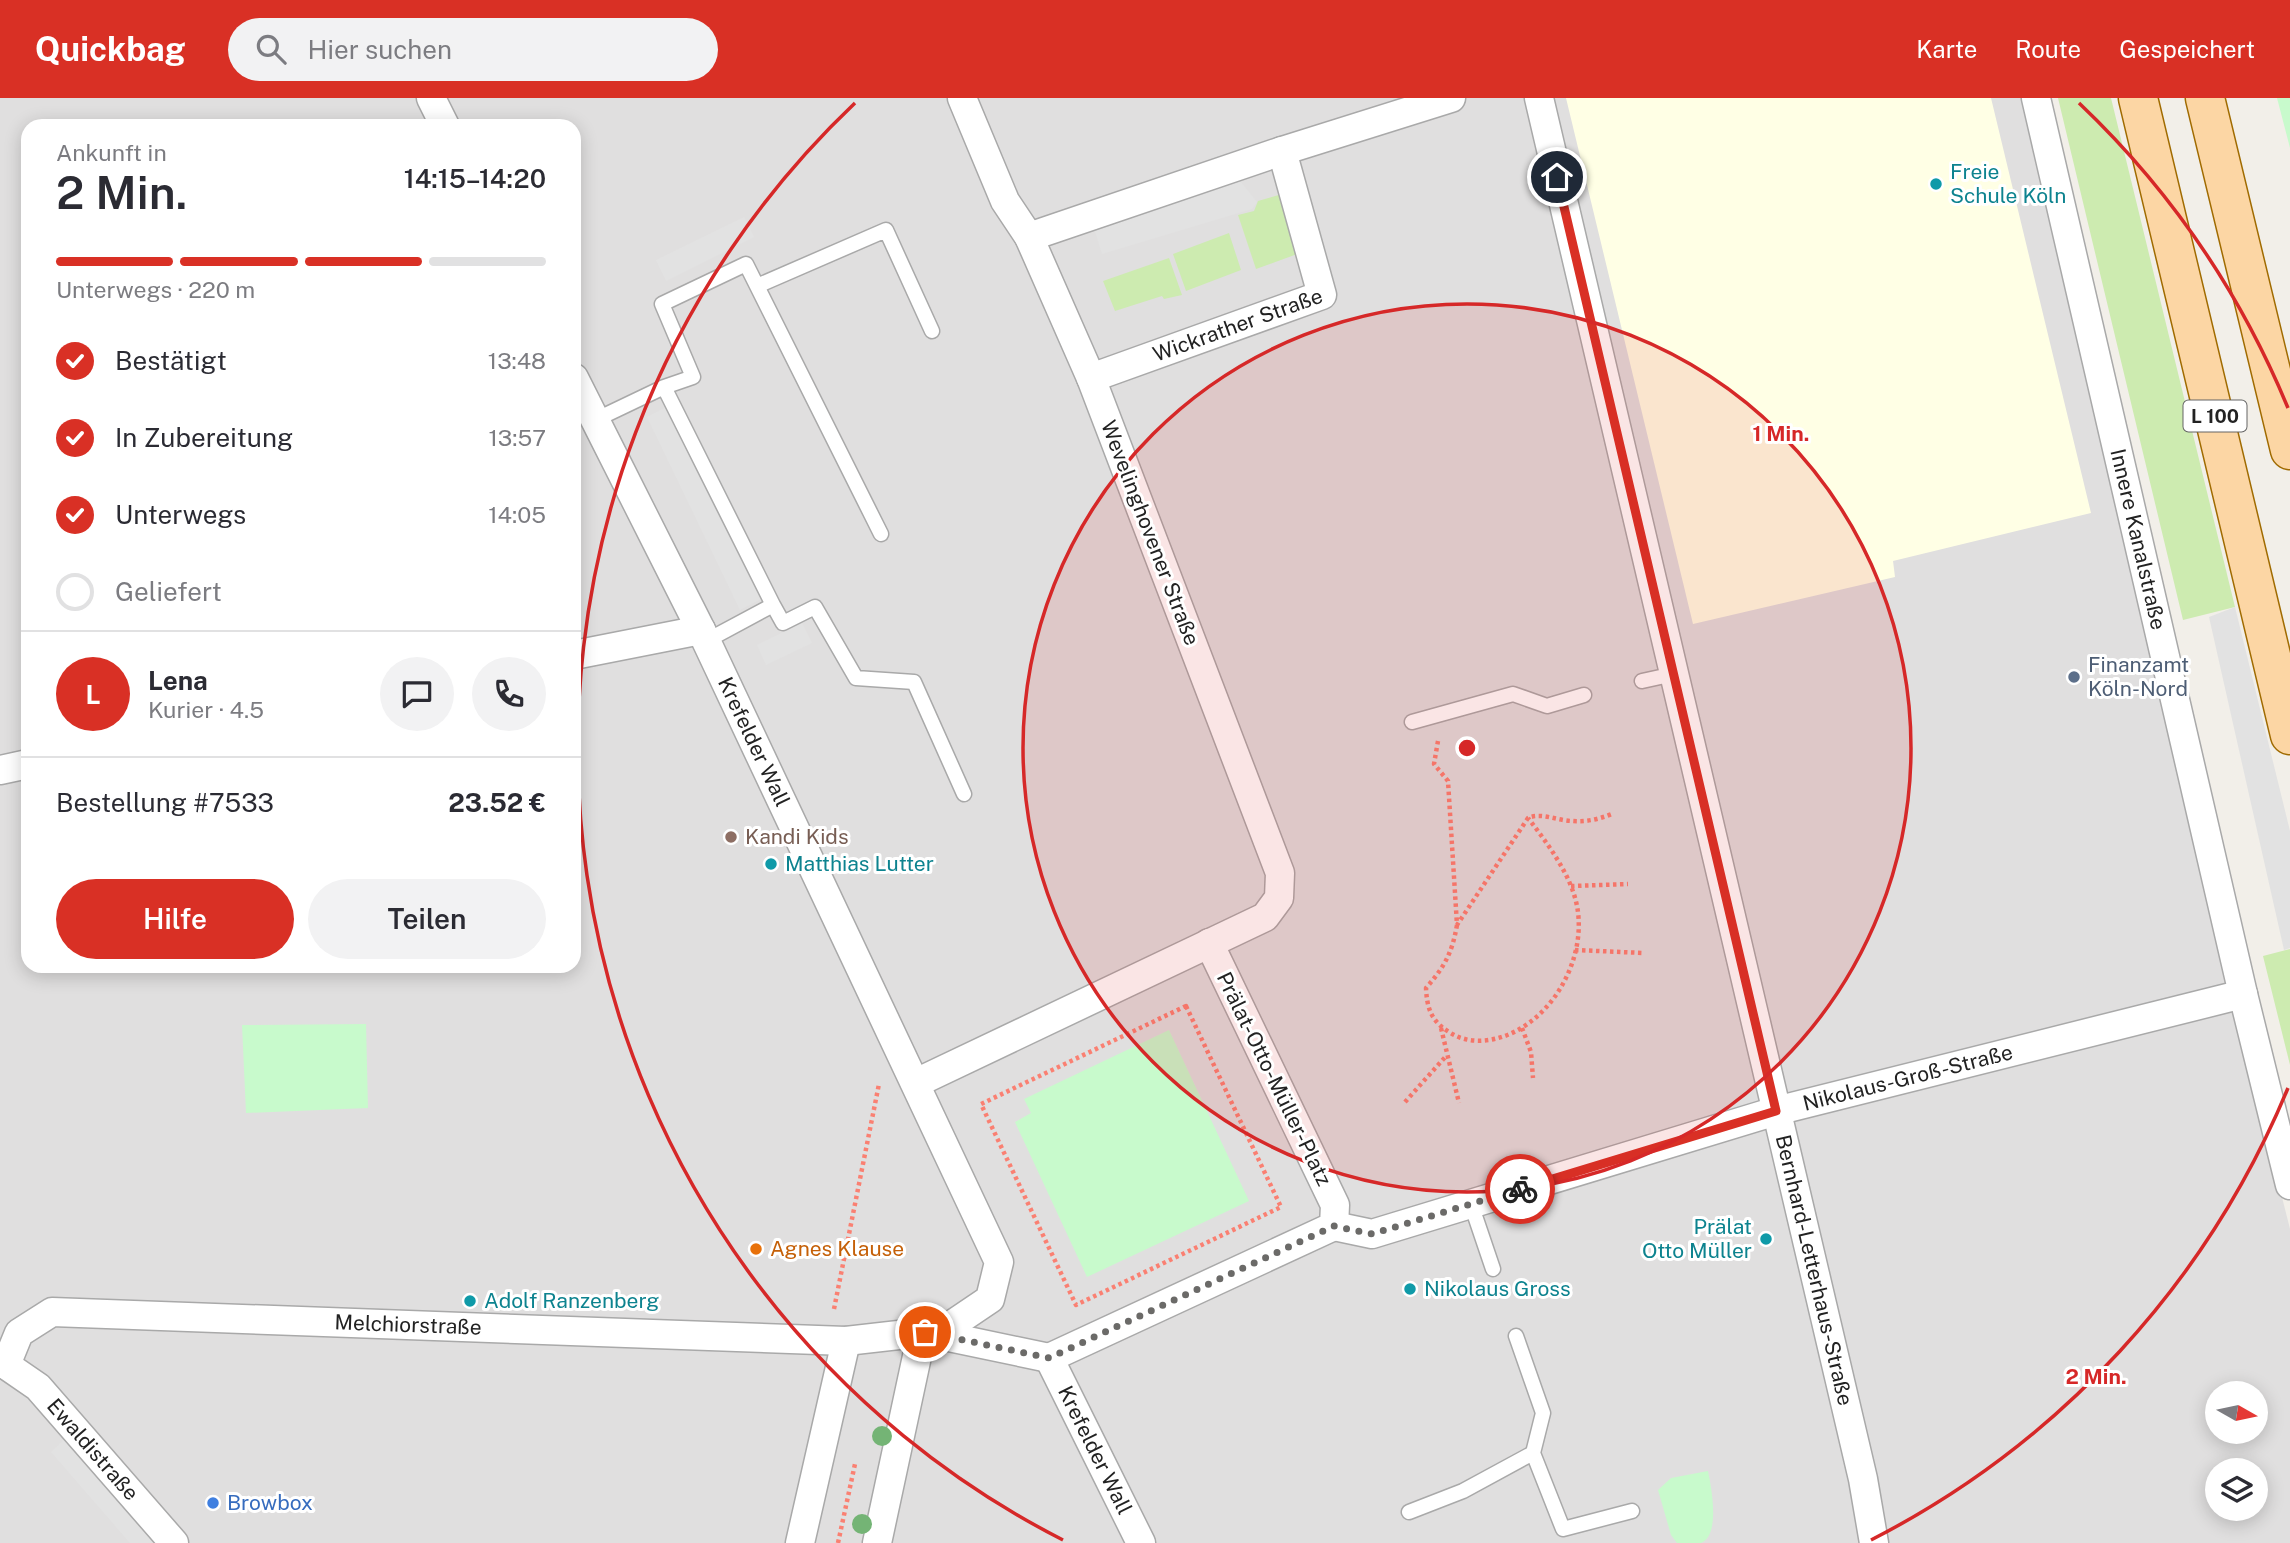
<!DOCTYPE html>
<html lang="de">
<meta charset="utf-8">
<style>
:root{--surface:#fff;--page:#f2f2f3;--text:#2b2b33;--muted:#7c7c81;--line:#e1e1e2;--accent:#d93025}
body{margin:0;font-family:"Public Sans",sans-serif;background:var(--page);color:var(--text);height:100vh;display:flex;flex-direction:column;font-size:26px;white-space:nowrap}
*{box-sizing:border-box;margin:0}
p{font-size:23px;color:var(--muted)}
.icon{flex:none;width:38px;height:38px;fill:none;stroke:currentColor;stroke-width:2;stroke-linecap:round;stroke-linejoin:round}
.map{position:relative;flex:1;overflow:hidden}
.panel{position:absolute;left:21px;top:21px;width:560px;height:854px;display:flex;flex-direction:column;background:var(--surface);border-radius:21px;box-shadow:0 4px 18px #0003}
.panel>*{flex:none}
.needle{width:46px;rotate:99deg}
.controls{position:absolute;left:2205px;top:1283px;display:grid;gap:14px}
.controls a{display:grid;place-items:center;width:63px;height:63px;border-radius:50%;background:var(--surface);box-shadow:0 4px 18px #0003;font-size:35px}
.pin{position:absolute;display:grid;place-items:center;width:60px;height:60px;color:#fff;margin:-30px;border:4px solid #fff;border-radius:50%;box-shadow:0 2px 7px #0007}
.courier{position:absolute;display:grid;place-items:center;width:70px;height:70px;margin:-35px;border:5px solid #d93025;border-radius:50%;background:#fff;color:#222;box-shadow:0 2px 9px #0007}
.summary em{font-style:normal;font-weight:600}
.summary div{display:flex;flex-direction:column-reverse}
.summary{display:flex;align-items:center;justify-content:space-between;height:119px;padding:0 35px}
h1{font-size:46px;font-weight:600;line-height:52px}
.bar{display:grid;grid-template-columns:repeat(4,1fr);gap:10px 7px;align-content:center;height:84px;padding:0 35px}
.bar i{height:9px;border-radius:5px;background:var(--line)}
.bar .on{background:var(--accent)}
.bar p{grid-column:span 4}
.line{display:flex;align-items:center;gap:18px;padding:0 35px;border-top:2px solid var(--line)}
.line div{flex:1}
.round{display:grid;place-items:center;flex:none;width:74px;height:74px;border-radius:37px;background:var(--page)}
ol{padding:0 35px;list-style:none}
li{display:flex;align-items:center;gap:21px;height:77px}
li p{margin-inline-start:auto}
li .icon{padding:7px;border-radius:50%;background:var(--accent);color:#fff;stroke-width:4}
li:last-child{color:var(--muted)}
li i{width:38px;height:38px;border:4px solid var(--line);border-radius:50%}
.primary-button{display:flex;gap:14px;margin-top:auto;padding:14px 35px}
.primary-button a{flex:1;height:80px;border-radius:42px;background:var(--accent);color:#fff;font-size:28px;font-weight:600;line-height:80px;text-align:center}
.primary-button a+a{background:var(--page);color:var(--text)}
header{display:flex;align-items:center;gap:42px;box-sizing:border-box;height:98px;padding:0 35px;background:var(--accent);color:#fff}
header strong{font-size:33px}
nav{display:flex;gap:38px;margin-inline-start:auto;font-size:24px}
.search{width:490px;height:63px;background:var(--page);display:flex;align-items:center;gap:18px;box-sizing:border-box;padding:0 24px;border-radius:38px;color:var(--muted);font-size:26px}
.map>svg:first-child{display:block}
.residential{fill:#e0dfdf;fill-rule:evenodd}
.education{fill:#ffffe5}
.grass{fill:#cdebb0}
.park{fill:#c8facc}
.parking{fill:#e2e2e2}
.lines{fill:none;stroke-linecap:round;stroke-linejoin:round}
.service-casing{stroke:#a9a9a9;stroke-width:17}
.minor-casing{stroke:#a9a9a9;stroke-width:31}
.primary-casing{stroke:#a06b00;stroke-width:41}
.path{stroke:#fa8072;stroke-width:4.5;stroke-dasharray:3.5 3.5;stroke-linecap:butt}
.service{stroke:#fff;stroke-width:14}
.minor{stroke:#fff;stroke-width:28}
.primary{stroke:#fcd6a4;stroke-width:38}
.tree{fill:#74b475}
.done{stroke:#6b6a68;stroke-width:7;stroke-dasharray:0 12.6}
.route{stroke:#d93025;stroke-width:9}
.ring{fill:none;stroke:#d62828;stroke-width:3.5}
.culture-dot{fill:#0f9aa8;stroke:#fff;stroke-width:2.5}
.service-dot{fill:#5c6f8a;stroke:#fff;stroke-width:2.5}
.education-dot{fill:#8d6e63;stroke:#fff;stroke-width:2.5}
.food-dot{fill:#e8710a;stroke:#fff;stroke-width:2.5}
.shop-dot{fill:#3f7fe0;stroke:#fff;stroke-width:2.5}
.labels{text-anchor:middle;stroke-width:6;stroke-linejoin:round;paint-order:stroke}
.shield{fill:#fff;stroke:#646464;stroke-width:2}
.shield-label{font-size:19px;font-weight:bold;fill:#222}
.culture-label{font-size:21px;fill:#0d838f;stroke:#fff;text-anchor:start}
.street-label{font-size:21px;fill:#222;stroke:#fff}
.service-label{font-size:21px;fill:#4e5e75;stroke:#fff;text-anchor:start}
.education-label{font-size:21px;fill:#785e54;stroke:#fff;text-anchor:start}
.food-label{font-size:21px;fill:#c56008;stroke:#fff;text-anchor:start}
.shop-label{font-size:21px;fill:#366cbe;stroke:#fff;text-anchor:start}
.centre{fill:#d62828;stroke:#fff;stroke-width:3.5}
.ring-label{font-size:21px;text-anchor:middle;font-weight:bold;fill:#d62828;stroke:#fff;stroke-width:6;stroke-linejoin:round;paint-order:stroke}
</style>
<header>
<strong>Quickbag</strong>
<div class="search"><svg class="icon" aria-label="search" viewBox="0 0 24 24"><circle cx="10" cy="10" r="6"/><path d="M15 15l6 6"/></svg>Hier suchen</div>
<nav><a>Karte</a><a>Route</a><a>Gespeichert</a></nav>
</header>
<div class="map">
<svg width="2290" height="1445" viewBox="0 0 2290 1445">
<rect width="100%" height="100%" fill="#f2efe9"/>
<path class="residential" d="M0 0H2025L2235 912 2290 1131V1445H0ZM28 28H574V868H28ZM2217 1295H2256V1334H2217ZM2217 1372H2256V1410H2217Z"/>
<path class="education" d="M1566 0H1991L2091 415 1893 463 1895 479 1693 526Z"/>
<path class="grass" d="M2058 0H2111L2235 509 2183 522Z
M1282 96 1300 155 1256 171 1238 117 1254 113 1258 103Z
M1229 135 1241 172 1186 193 1173 156Z
M1169 160 1182 197 1164 201 1162 198 1115 213 1103 183Z
M2290 851V967L2263 858Z"/>
<path class="park" d="M2277 0H2290V50Z
M366 926 368 1010 246 1015 242 927Z
M1169 932 1249 1103 1087 1179 1015 1024 1031 1015 1024 1001Z
M1708 1373C1711 1388 1721 1437 1701 1445 1695 1445 1684 1445 1677 1445L1671 1437 1658 1392 1671 1380Z"/>
<path class="parking" d="M1240 83 1257 104 1252 111 1102 156 1093 127Z
M744 119 754 139 666 183 656 162Z
M670 307 763 500 740 512 647 319Z
M2235 509 2290 733V850L2284 852 2209 519Z
M802 525 812 545 766 567 757 547Z
M70 1336 166 1445H130L51 1354Z"/>
<g class="lines">
<defs>
<path id="service" d="M757 188 886 132 932 233
M664 289 693 279 662 206 746 166 881 436
M595 322 664 289 773 507 706 543
M773 507 783 525 815 509 856 580 914 584 964 696
M1642 583 1674 576
M1412 624 1513 596 1547 608 1584 597
M1471 1106 1493 1171
M1516 1238 1543 1315 1533 1355 1563 1431 1632 1413
M1409 1414 1463 1393 1533 1355"/>
<g id="minor">
<path d="M431 0 445 28"/>
<path id="s1" d="M1539 0 1863 1381 1874 1445"/>
<path id="s2" d="M2036 0 2243 896 2290 1087"/>
<path d="M1029 139 1282 53 1451 0"/>
<path id="s3" d="M574 280 701 532 999 1164 990 1201 950 1228 922 1235 877 1445"/>
<path id="s4" d="M1091 280 1322 197 1282 53"/>
<path d="M574 557 701 532"/>
<path d="M0 672 28 666"/>
<path d="M916 985 1265 819 1279 800 1280 775 1091 280 1029 139 1005 103 962 0"/>
<path id="s5" d="M1334 1128 1372 1136 1776 1013 2243 896"/>
<path d="M1049 1260 1334 1128 1335 1107 1209 845"/>
<path id="s6" d="M1049 1260 1141 1445"/>
<path id="s7" d="M6 1267 19 1235 52 1214 846 1243 925 1234 1049 1260"/>
<path id="s8" d="M6 1267 38 1289 174 1445"/>
<path d="M800 1445 846 1243"/>
</g>
<path id="primary" d="M2138 0 2290 637
M2205 0 2290 352"/>
</defs>
<use href="#service" class="service-casing"/>
<use href="#minor" class="minor-casing"/>
<use href="#primary" class="primary-casing"/>
<path class="path" d="M1438 643 1434 666 1448 683 1457 827 1528 720C1541 714 1558 723 1573 723 1587 724 1599 721 1612 716
M1571 788 1628 786
M1457 827C1452 855 1445 868 1426 890 1427 910 1431 923 1449 934 1461 942 1475 944 1489 942 1547 933 1588 864 1577 808 1571 777 1548 746 1528 720
M1575 852 1644 855
M1186 908 1281 1109 1076 1207 981 1006Z
M1441 930 1459 1005
M1522 930 1531 954 1533 980
M1405 1004 1447 957
M834 1211 879 986
M838 1445 855 1366"/>
<use href="#service" class="service"/>
<use href="#minor" class="minor"/>
<use href="#primary" class="primary"/>
</g>
<g class="tree">
<circle cx="882" cy="1338" r="10"/>
<circle cx="862" cy="1426" r="10"/>
</g>
<g class="lines">
<path class="done" d="M925 1234 1049 1260 1334 1128 1372 1136 1520 1091"/>
<path class="route" d="M1520 1091 1776 1013 1557 79"/>
</g>
<circle cx="1467" cy="650" r="444" fill="#d62828" fill-opacity=".12"/>
<g class="ring">
<circle cx="1467" cy="650" r="444"/>
<path d="M2288 990A889 889 0 0 1 1871 1442M1063 1442A889 889 0 0 1 855 5M2079 5A889 889 0 0 1 2288 310"/>
</g>
<g class="culture-dot">
<circle cx="1936" cy="86" r="7"/>
<circle cx="771" cy="766" r="7"/>
<circle cx="1766" cy="1141" r="7"/>
<circle cx="1410" cy="1191" r="7"/>
<circle cx="470" cy="1203" r="7"/>
</g>
<circle class="service-dot" cx="2074" cy="579" r="7"/>
<circle class="education-dot" cx="731" cy="739" r="7"/>
<circle class="food-dot" cx="756" cy="1151" r="7"/>
<circle class="shop-dot" cx="213" cy="1405" r="7"/>
<g class="labels">
<rect class="shield" x="2183.5" y="302.5" width="63" height="31" rx="5"/>
<g class="shield-label">
<text x="2215" y="325">L 100</text>
</g>
<g class="culture-label">
<text x="1950" y="81">Freie<tspan x="1950" dy="24">Schule Köln</tspan></text>
<text x="785" y="773">Matthias Lutter</text>
<text x="1752" y="1136" text-anchor="end">Prälat<tspan x="1752" dy="24">Otto Müller</tspan></text>
<text x="1424" y="1198">Nikolaus Gross</text>
<text x="484" y="1210">Adolf Ranzenberg</text>
</g>
<g class="street-label">
<text dy="7" stroke="none"><textPath href="#s4" startOffset="156">Wickrather Straße</textPath></text>
<text transform="translate(1150 435) rotate(69)" y="7">Wevelinghovener Straße</text>
<text dy="7" stroke="none"><textPath href="#s2" startOffset="453">Innere Kanalstraße</textPath></text>
<text dy="7" stroke="none"><textPath href="#s3" startOffset="406">Krefelder Wall</textPath></text>
<text dy="7" stroke="none"><textPath href="#s5" startOffset="597">Nikolaus-Groß-Straße</textPath></text>
<text transform="translate(1274 981) rotate(64)" y="7">Prälat-Otto-Müller-Platz</text>
<text dy="7" stroke="none"><textPath href="#s1" startOffset="1204">Bernhard-Letterhaus-Straße</textPath></text>
<text dy="7" stroke="none"><textPath href="#s7" startOffset="430">Melchiorstraße</textPath></text>
<text dy="7" stroke="none"><textPath href="#s6" startOffset="103">Krefelder Wall</textPath></text>
<text dy="7" stroke="none"><textPath href="#s8" startOffset="122">Ewaldistraße</textPath></text>
</g>
<g class="service-label">
<text x="2088" y="574">Finanzamt<tspan x="2088" dy="24">Köln-Nord</tspan></text>
</g>
<g class="education-label">
<text x="745" y="746">Kandi Kids</text>
</g>
<g class="food-label">
<text x="770" y="1158">Agnes Klause</text>
</g>
<g class="shop-label">
<text x="227" y="1412">Browbox</text>
</g>
</g>
<circle cx="1467" cy="650" r="10" class="centre"/>
<g class="ring-label">
<text x="1781" y="343">1 Min.</text>
<text x="2096" y="1286">2 Min.</text>
</g>
</svg>
<div class="controls">
<a><svg class="needle" viewBox="-14 -14 28 28"><path d="M0-13l5 13h-10z" fill="#e53935"/><path d="M0 13l5-13h-10z" fill="#7c7c81"/></svg></a>
<a><svg class="icon" aria-label="layers" viewBox="0 0 24 24"><path d="M12 4l9 5-9 5-9-5zM3 14l9 5 9-5"/></svg></a>
</div>
<div class="pin" style="left:925px;top:1234px;background:#ea580c"><svg class="icon" aria-label="bag" viewBox="0 0 24 24"><path d="M5 8h14l-1 12H6zM9 8a3 3 0 0 1 6 0"/></svg></div>
<div class="pin" style="left:1557px;top:79px;background:#1f2937"><svg class="icon" aria-label="home" viewBox="0 0 24 24"><path d="M3 11l9-7 9 7M6 9v11h12V9"/></svg></div>
<div class="courier" style="left:1520px;top:1091px"><svg class="icon" aria-label="bike" viewBox="0 0 24 24"><circle cx="6" cy="16" r="4"/><circle cx="18" cy="16" r="4"/><path d="M6 16l4-8h5l3 8M10 8l3 8H6M13 5h3"/></svg></div>
<section class="panel">
<div class="summary"><div><h1>2 Min.</h1><p>Ankunft in</p></div><em>14:15–14:20</em></div>
<div class="bar"><i class="on"></i><i class="on"></i><i class="on"></i><i></i><p>Unterwegs · 220 m</p></div>
<ol>
<li><svg class="icon" aria-label="check" viewBox="0 0 24 24"><path d="M5 12l5 5 9-10"/></svg>Bestätigt<p>13:48</p></li>
<li><svg class="icon" aria-label="check" viewBox="0 0 24 24"><path d="M5 12l5 5 9-10"/></svg>In Zubereitung<p>13:57</p></li>
<li><svg class="icon" aria-label="check" viewBox="0 0 24 24"><path d="M5 12l5 5 9-10"/></svg>Unterwegs<p>14:05</p></li>
<li><i></i>Geliefert</li>
</ol>
<div class="line" style="height:126px"><b class="round" style="background:var(--accent);color:#fff">L</b><div><b>Lena</b><p>Kurier · 4.5</p></div><a class="round"><svg class="icon" aria-label="chat" viewBox="0 0 24 24"><path d="M4 5h16v11H9l-5 4z"/></svg></a><a class="round"><svg class="icon" aria-label="phone" viewBox="0 0 24 24"><path d="M5 4h4l2 5-3 2q2 4 5 5l2-3 5 2v4C11 20 4 13 5 4z"/></svg></a></div>
<div class="line" style="height:91px"><div>Bestellung #7533</div><b>23.52 €</b></div>
<div class="primary-button"><a>Hilfe</a><a>Teilen</a></div>
</section>
</div>
